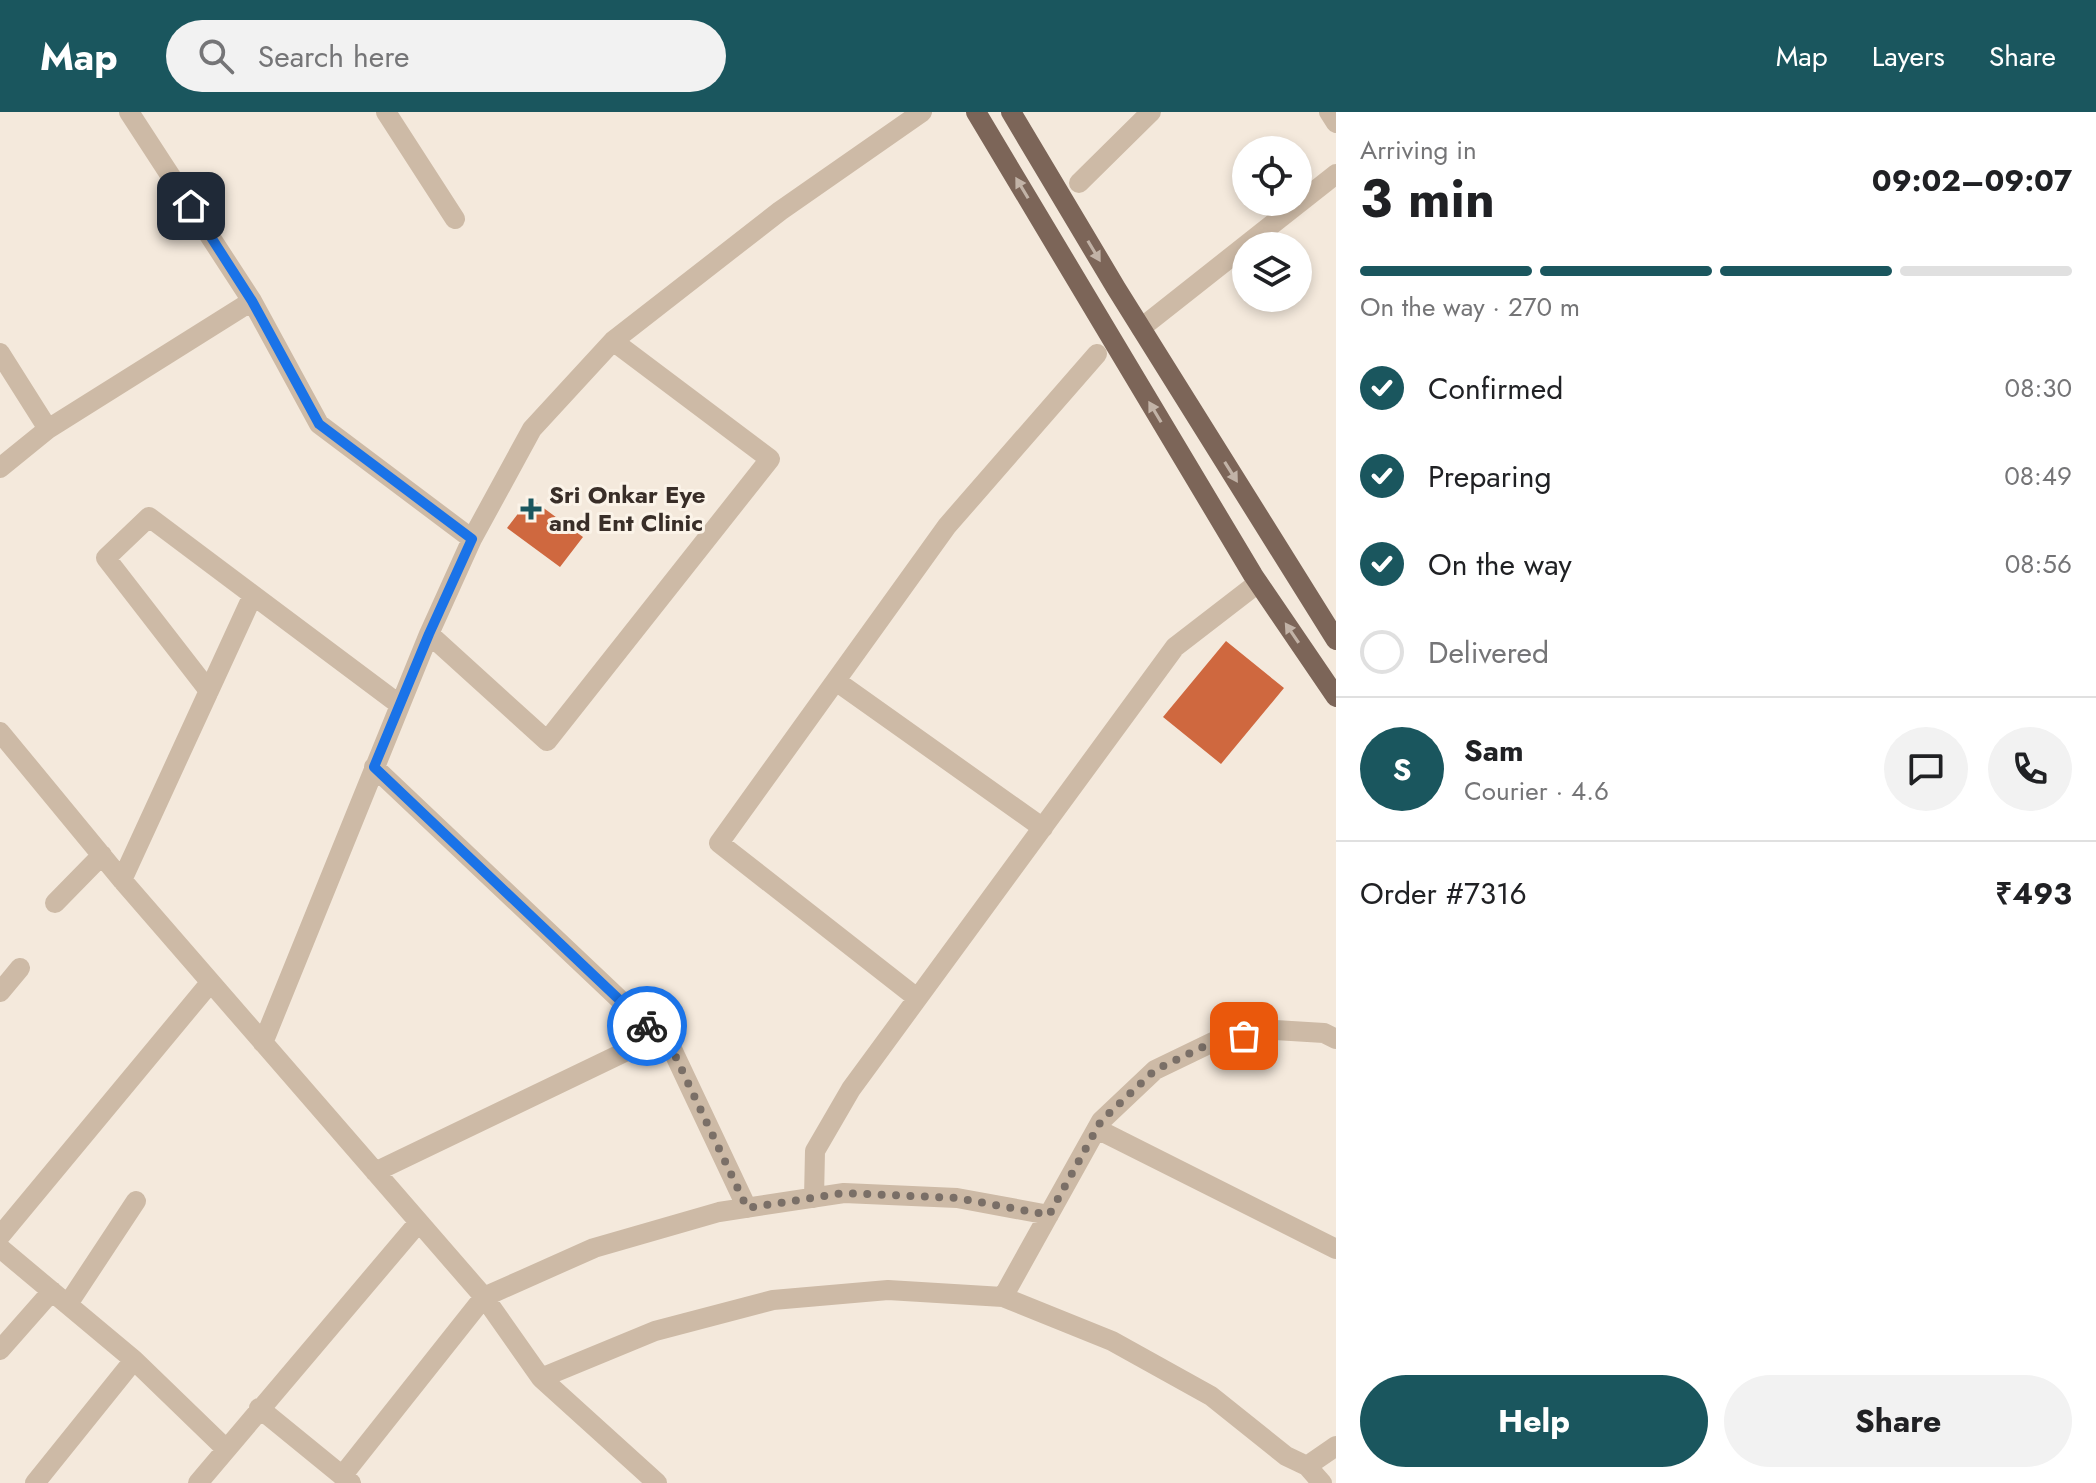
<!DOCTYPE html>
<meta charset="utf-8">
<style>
:root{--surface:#fff;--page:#f2f2f2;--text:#202124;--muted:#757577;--line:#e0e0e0;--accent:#1a565e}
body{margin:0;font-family:Jost,sans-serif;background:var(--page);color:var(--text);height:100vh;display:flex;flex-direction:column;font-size:30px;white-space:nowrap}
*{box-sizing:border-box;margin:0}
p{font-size:26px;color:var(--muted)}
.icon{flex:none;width:44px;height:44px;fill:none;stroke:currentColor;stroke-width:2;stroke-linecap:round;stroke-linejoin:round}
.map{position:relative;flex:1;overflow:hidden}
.details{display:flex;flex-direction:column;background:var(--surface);width:760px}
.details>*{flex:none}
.controls{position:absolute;left:1232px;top:24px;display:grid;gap:16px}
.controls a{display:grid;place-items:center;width:80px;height:80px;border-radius:50%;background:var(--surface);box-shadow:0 4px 12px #0003;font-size:40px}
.pin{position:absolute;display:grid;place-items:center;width:68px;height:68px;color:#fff;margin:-34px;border-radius:16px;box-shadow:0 4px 12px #0006}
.courier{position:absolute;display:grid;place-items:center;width:80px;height:80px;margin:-40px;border:6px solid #1a73e8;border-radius:50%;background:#fff;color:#222;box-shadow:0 2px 10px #0007}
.overview em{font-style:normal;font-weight:700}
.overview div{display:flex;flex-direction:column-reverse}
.overview{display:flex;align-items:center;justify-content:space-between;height:136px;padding:0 24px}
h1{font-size:52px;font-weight:700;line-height:60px}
.bar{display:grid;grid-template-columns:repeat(4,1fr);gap:12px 8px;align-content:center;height:96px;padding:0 24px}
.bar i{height:10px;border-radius:6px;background:var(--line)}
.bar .active{background:var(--accent)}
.bar p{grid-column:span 4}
.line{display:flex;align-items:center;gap:20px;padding:0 24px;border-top:2px solid var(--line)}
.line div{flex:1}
.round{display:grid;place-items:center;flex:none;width:84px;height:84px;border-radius:42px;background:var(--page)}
ol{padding:0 24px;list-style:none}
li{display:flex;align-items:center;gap:24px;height:88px}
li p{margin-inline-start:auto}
li .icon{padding:8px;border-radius:50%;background:var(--accent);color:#fff;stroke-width:4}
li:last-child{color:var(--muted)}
li i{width:44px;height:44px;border:4px solid var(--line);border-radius:50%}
.action{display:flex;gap:16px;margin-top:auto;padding:16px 24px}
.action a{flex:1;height:92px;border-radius:48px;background:var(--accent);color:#fff;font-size:32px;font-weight:700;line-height:92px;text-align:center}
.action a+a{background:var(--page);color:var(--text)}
header{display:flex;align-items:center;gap:48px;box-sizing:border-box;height:112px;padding:0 40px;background:var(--accent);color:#fff}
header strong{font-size:38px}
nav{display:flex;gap:44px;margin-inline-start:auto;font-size:28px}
.search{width:560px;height:72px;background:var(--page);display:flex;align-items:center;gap:20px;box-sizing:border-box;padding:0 28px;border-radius:44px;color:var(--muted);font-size:30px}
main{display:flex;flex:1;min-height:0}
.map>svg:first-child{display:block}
.building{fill:#cf683f}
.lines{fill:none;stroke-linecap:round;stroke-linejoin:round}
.minor{stroke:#cdbaa6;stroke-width:20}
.major{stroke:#7c6558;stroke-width:20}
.oneway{fill:#c2b3a7}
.done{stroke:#7a6f67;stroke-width:8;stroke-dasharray:0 14.4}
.route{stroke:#1a73e8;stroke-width:10}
.poi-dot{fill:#1a565e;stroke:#fbf3e8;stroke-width:3}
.labels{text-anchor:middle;stroke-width:6;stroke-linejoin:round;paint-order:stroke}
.poi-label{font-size:24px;font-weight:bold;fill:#392e28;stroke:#fbf3e8;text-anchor:start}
</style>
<header>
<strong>Map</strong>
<div class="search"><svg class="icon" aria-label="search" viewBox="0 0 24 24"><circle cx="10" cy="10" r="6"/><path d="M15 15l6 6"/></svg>Search here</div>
<nav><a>Map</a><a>Layers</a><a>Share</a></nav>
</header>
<main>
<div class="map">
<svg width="1336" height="1371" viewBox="0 0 1336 1371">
<rect width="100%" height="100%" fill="#f4e9dc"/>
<path class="building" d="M530 386 583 425 560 455 507 416Z
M1226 529 1284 576 1221 652 1163 605Z"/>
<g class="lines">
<path class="minor" d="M129 0 252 189 319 312 472 427
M386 0 455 107
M1329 0 1336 11
M1079 71 1151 0
M1141 216 1336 62
M0 241 48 317
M0 356 48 317 252 189
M429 522 547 629 770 347 613 229
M836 569 1043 716
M209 579 106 446 149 405 400 593
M0 620 122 768 484 1185 541 1266 657 1371
M374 655 672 937 747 1096
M122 768 253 483
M55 791 102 743
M0 880 20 856
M917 886 719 731 947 414 1097 242
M263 931 429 522 472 427 532 317 613 229 780 99 922 0
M1097 1017 1336 1137
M375 1060 658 924
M814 1086 815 1039 851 977 1175 535 1258 471
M0 1124 210 871
M0 1136 134 1248 226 1337
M1003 1185 1101 1009 1155 958 1213 930 1275 918 1324 921 1336 927
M68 1192 136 1089
M0 1238 52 1179
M541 1266 655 1219 773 1188 888 1178 1003 1185 1112 1229 1211 1284 1286 1344 1307 1354 1322 1371
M259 1296 351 1371
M1307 1354 1336 1334
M342 1364 484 1185 594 1136 719 1100 844 1081 957 1086 1049 1103
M35 1371 134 1248
M198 1371 419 1110"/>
<path class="major" d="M976 0 1253 463 1336 585
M1011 0 1116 176 1336 528"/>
</g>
<defs><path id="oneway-solid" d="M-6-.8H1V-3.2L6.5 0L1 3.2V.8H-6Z" transform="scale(2)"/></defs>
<g class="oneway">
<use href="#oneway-solid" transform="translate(1022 76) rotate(-121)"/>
<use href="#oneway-solid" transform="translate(1094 139) rotate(59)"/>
<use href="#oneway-solid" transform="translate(1155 300) rotate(-121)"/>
<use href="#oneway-solid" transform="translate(1231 360) rotate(58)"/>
<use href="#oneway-solid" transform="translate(1292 521) rotate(-124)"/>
</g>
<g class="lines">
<path class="done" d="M647 914 672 937 747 1096 844 1081 957 1086 1049 1103 1101 1009 1155 958 1213 930 1244 924"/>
<path class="route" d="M191 94 252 189 319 312 472 427 429 522 374 655 647 914"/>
</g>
<path class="poi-dot" d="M527 385h8v8h8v8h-8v8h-8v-8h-8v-8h8z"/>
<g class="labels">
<g class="poi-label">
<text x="549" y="391">Sri Onkar Eye<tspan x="549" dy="28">and Ent Clinic</tspan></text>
</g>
</g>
</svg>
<div class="controls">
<a><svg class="icon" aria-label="locate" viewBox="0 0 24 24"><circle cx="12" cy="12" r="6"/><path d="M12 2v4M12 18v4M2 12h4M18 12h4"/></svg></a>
<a><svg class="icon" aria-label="layers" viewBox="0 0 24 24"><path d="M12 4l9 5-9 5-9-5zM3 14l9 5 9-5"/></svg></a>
</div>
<div class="pin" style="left:1244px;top:924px;background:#ea580c"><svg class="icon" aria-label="bag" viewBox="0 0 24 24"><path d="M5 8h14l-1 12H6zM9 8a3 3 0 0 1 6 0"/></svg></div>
<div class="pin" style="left:191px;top:94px;background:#1f2937"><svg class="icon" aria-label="home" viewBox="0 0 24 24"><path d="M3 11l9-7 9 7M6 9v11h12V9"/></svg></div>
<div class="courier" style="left:647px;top:914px"><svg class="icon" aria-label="bike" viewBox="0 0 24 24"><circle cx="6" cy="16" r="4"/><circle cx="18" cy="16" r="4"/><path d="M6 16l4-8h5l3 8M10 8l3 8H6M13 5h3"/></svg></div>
</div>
<section class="details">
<div class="overview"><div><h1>3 min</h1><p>Arriving in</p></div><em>09:02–09:07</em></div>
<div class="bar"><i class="active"></i><i class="active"></i><i class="active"></i><i></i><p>On the way · 270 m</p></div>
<ol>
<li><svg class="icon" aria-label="check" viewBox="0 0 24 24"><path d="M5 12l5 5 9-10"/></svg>Confirmed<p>08:30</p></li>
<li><svg class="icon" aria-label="check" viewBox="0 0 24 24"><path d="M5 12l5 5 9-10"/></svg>Preparing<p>08:49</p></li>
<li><svg class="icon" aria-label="check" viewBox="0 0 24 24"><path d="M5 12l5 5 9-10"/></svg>On the way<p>08:56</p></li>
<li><i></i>Delivered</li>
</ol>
<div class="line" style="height:144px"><b class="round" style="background:var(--accent);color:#fff">S</b><div><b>Sam</b><p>Courier · 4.6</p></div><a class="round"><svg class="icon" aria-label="chat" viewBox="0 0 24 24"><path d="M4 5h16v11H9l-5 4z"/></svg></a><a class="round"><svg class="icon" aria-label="phone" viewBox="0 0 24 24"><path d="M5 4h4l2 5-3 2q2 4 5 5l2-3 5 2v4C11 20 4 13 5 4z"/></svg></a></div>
<div class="line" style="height:104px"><div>Order #7316</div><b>₹493</b></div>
<div class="action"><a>Help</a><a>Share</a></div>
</section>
</main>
